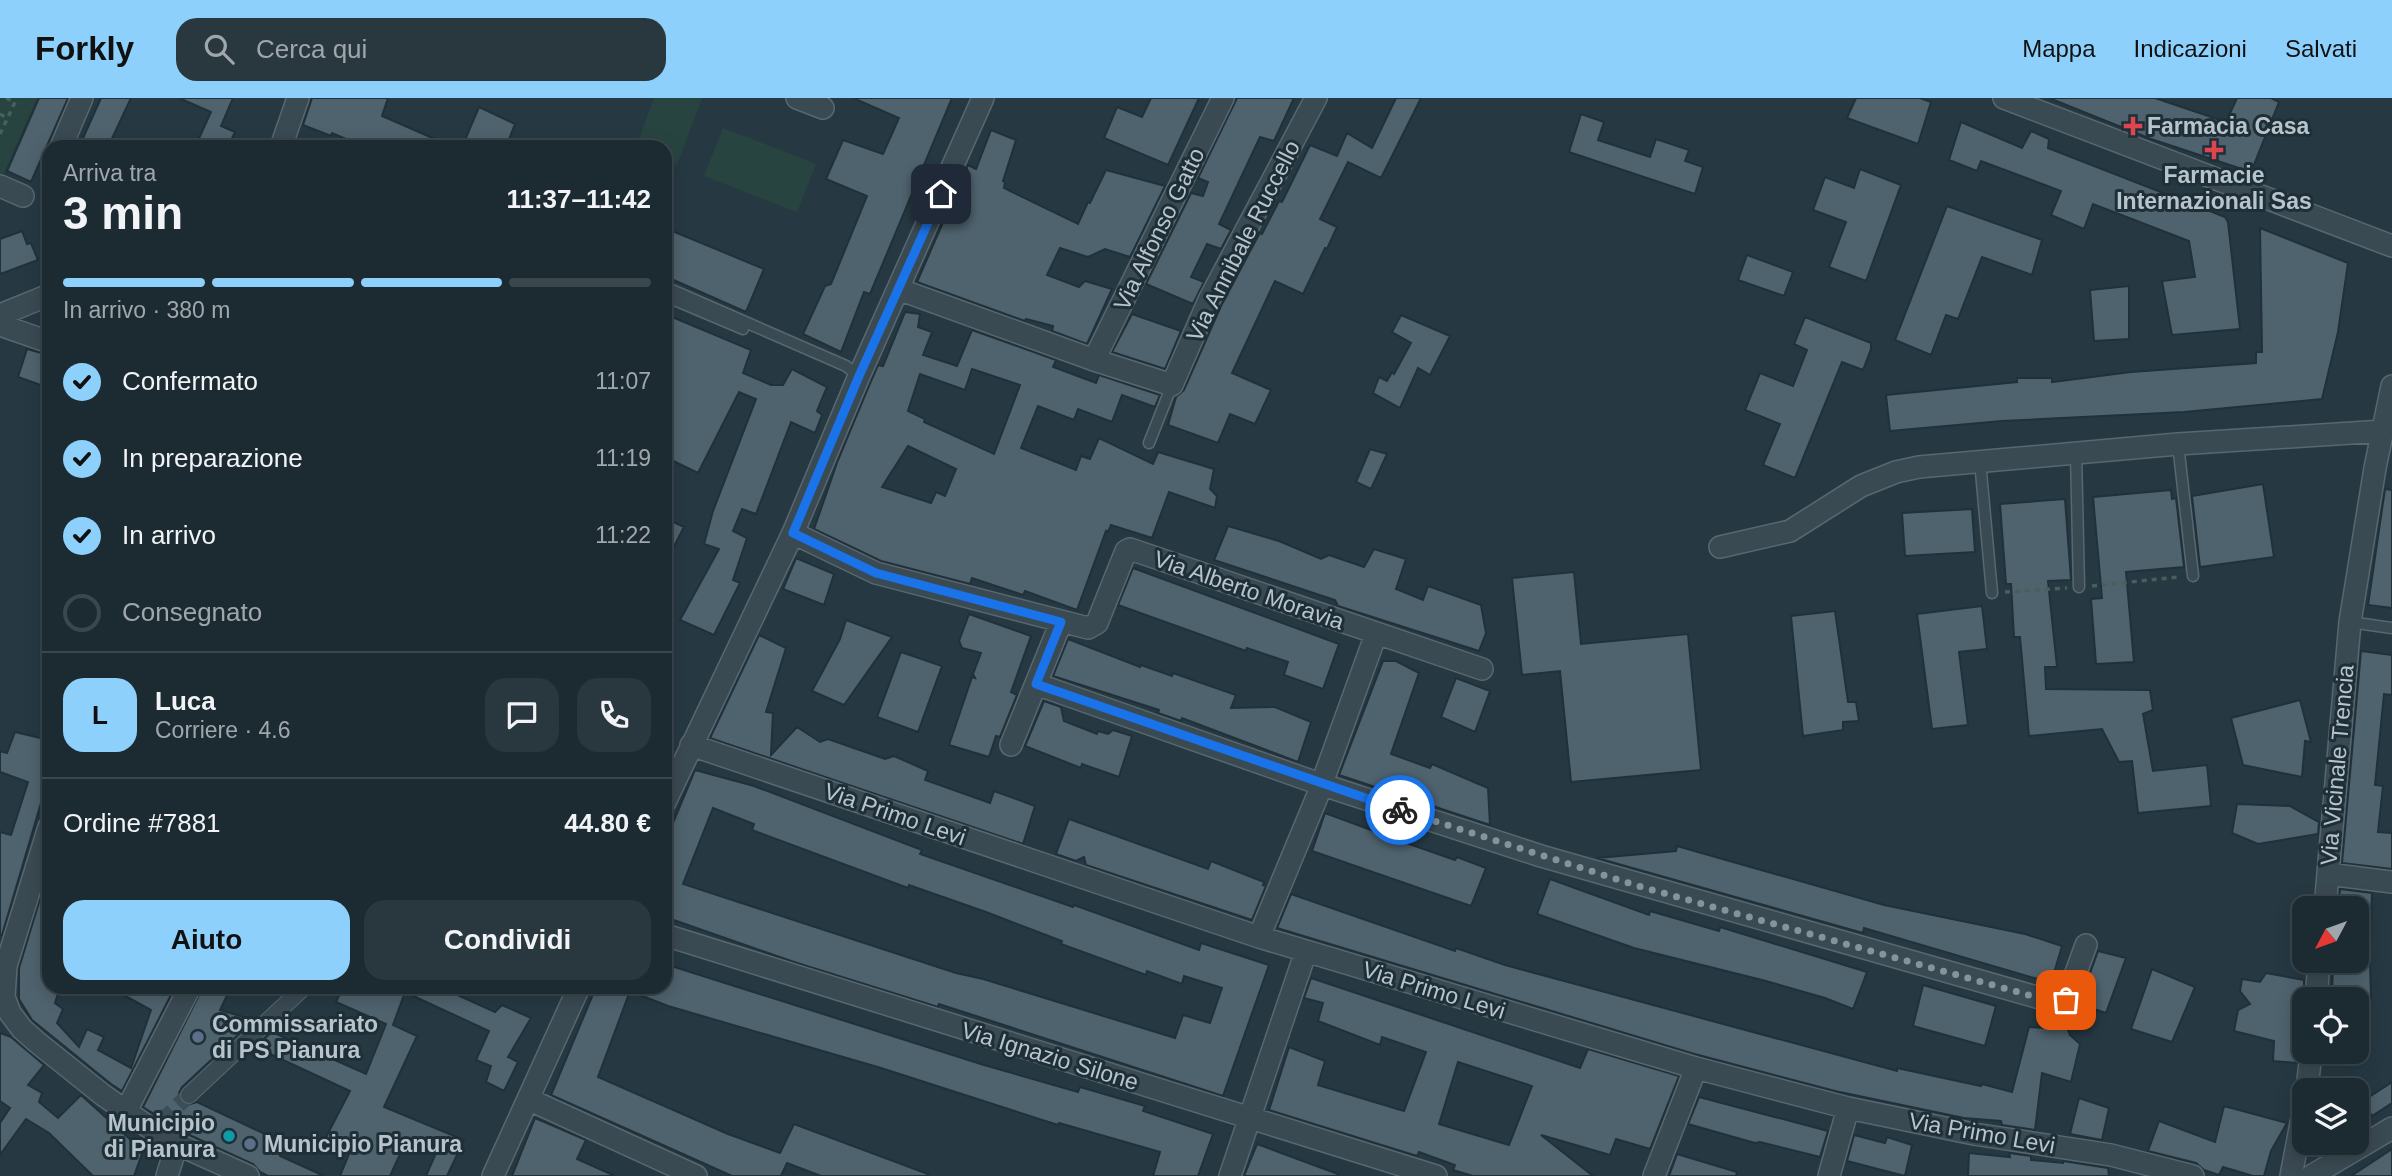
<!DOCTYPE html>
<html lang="it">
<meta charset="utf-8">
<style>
:root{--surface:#1c2b32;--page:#29373e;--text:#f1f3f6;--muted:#a0a7ac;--line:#3a474d;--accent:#8dd0fb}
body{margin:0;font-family:Helvetica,sans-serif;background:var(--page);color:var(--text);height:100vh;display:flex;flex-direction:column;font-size:26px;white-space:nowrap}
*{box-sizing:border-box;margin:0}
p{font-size:23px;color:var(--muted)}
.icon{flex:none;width:38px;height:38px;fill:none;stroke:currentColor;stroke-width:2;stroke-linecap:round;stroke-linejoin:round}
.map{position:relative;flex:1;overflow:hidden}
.panel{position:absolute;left:42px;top:42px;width:630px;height:854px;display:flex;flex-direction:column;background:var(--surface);border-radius:21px;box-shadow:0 4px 18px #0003,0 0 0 2px var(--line)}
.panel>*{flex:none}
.needle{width:46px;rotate:229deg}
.fabs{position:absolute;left:2292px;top:798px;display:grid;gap:14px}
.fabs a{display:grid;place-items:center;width:77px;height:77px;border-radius:14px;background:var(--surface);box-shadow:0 4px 18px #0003,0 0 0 2px var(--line);font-size:35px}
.pin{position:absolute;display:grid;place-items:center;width:60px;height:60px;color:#fff;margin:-30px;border-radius:14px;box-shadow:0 4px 10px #0006}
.courier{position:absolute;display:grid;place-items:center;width:70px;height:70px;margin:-35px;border:5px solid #1a73e8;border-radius:50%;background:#fff;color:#222;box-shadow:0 2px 9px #0007}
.headline em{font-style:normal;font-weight:700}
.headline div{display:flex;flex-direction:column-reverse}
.headline{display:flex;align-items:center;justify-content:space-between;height:119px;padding:0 21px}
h1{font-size:46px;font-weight:700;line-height:52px}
.bar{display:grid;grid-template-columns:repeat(4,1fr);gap:10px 7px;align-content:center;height:84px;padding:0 21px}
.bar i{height:9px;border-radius:5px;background:var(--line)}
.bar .active{background:var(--accent)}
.bar p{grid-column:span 4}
.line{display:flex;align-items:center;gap:18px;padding:0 21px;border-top:2px solid var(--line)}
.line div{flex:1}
.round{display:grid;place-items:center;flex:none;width:74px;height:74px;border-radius:21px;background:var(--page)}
ol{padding:0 21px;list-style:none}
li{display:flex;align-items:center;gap:21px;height:77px}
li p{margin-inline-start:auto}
li .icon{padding:7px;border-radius:50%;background:var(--accent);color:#111;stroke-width:4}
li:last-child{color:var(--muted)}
li i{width:38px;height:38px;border:4px solid var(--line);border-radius:50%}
.cta{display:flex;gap:14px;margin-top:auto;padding:14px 21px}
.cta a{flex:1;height:80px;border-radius:21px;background:var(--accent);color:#111;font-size:28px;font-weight:700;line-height:80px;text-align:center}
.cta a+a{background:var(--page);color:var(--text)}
header{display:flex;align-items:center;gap:42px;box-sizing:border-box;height:98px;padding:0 35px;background:var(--accent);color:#111}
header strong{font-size:33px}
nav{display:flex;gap:38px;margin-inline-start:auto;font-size:24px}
.search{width:490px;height:63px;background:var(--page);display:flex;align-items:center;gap:18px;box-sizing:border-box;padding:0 24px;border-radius:21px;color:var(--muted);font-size:26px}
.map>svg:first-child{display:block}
.green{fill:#284441}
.building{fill:#4f636e;stroke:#21313a;stroke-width:2;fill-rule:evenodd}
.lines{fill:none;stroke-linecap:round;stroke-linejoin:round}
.pedestrian-tunnel{stroke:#3c4e58;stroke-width:16;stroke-dasharray:16 8;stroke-linecap:butt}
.service-casing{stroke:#586770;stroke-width:13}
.pedestrian-casing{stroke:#586770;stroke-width:18}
.minor-casing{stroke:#586770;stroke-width:24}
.path{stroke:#46605d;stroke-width:3.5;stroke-dasharray:5 5;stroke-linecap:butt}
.service{stroke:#3a4a53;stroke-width:10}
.pedestrian{stroke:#3a4a53;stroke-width:16}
.minor{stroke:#3a4a53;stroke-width:21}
.done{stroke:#84939c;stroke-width:7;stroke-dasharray:0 12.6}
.route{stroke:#1a73e8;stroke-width:9}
.health-dot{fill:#e0444e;stroke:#1f2f38;stroke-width:2.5}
.service-dot{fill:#5c6f8a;stroke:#1f2f38;stroke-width:2.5}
.culture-dot{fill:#0f9aa8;stroke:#1f2f38;stroke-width:2.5}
.labels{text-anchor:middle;stroke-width:6;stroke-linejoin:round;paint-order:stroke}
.poi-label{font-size:23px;font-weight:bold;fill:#b7c4cc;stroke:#1f2f38;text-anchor:start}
.street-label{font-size:23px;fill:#b7c4cc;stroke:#1f2f38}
</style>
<header>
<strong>Forkly</strong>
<div class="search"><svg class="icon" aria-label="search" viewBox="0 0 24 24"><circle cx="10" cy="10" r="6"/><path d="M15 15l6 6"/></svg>Cerca qui</div>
<nav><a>Mappa</a><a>Indicazioni</a><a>Salvati</a></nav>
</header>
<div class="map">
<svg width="2392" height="1078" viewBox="0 0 2392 1078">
<rect width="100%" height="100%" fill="#263943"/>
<path class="green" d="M0 0H37L3 77 0 76Z
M654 0H702L677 67 665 63V49H636Z
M723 30 816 66 797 114 704 78Z"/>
<path class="building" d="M39 0H68L31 84 7 73Z
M101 0H131L108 49H79Z
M179 0H233L221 28 235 34 228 49H195L211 14Z
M312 0H388L382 18 453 49H365L332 35 331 38 303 27Z
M853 0H952L870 196 864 194 841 254 803 236 825 188 831 186 867 98 826 81 843 42 883 56 899 20Z
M1151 0H1199L1168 67 1104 40 1117 9 1142 19Z
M1237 0H1294L1274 43 1260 39 1219 126 1231 132 1221 151 1207 146 1191 179 1204 184 1193 206 1146 186 1191 95 1203 98 1208 84 1198 80Z
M1396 0H1421L1381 80 1348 64 1320 121 1337 129 1327 151 1325 150 1303 196 1275 183 1232 275 1271 292 1255 326 1230 316 1218 345 1168 327 1176 299 1184 292 1221 208 1256 142 1260 135 1262 136 1279 103 1282 104 1310 47 1337 58 1347 35 1372 50Z
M1856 0H1920L1931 4 1918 46 1847 20Z
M2049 0H2155L2226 24 2237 0H2271L2279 4 2251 74 2151 41Z
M479 9 515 26 506 49H462Z
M1581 16 1604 24 1598 42 1650 59 1656 41 1689 52 1685 63 1703 69 1695 96 1569 54Z
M1961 24 2022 50 2031 33 2049 41 2048 50 2225 119 2228 124 2240 231 2172 237 2162 183 2195 179 2189 143 2093 106 2084 131 2051 117 2061 93 1981 63 1977 73 1949 62Z
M991 32 1016 42 1003 83 1005 84 1004 90 1078 126 1088 104 1090 105 1106 72 1165 88 1130 159 1105 151 1088 159 1060 150 1047 177 1079 189 1085 183 1112 191 1087 246 1052 233 1053 228 1026 221 1025 223 917 184 968 67 976 71Z
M1860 71 1901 87 1866 183 1829 169 1846 124 1813 112 1825 79 1854 90Z
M1947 108 2042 142 2032 177 1982 159 1958 221 1946 217 1931 257 1895 242Z
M665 130 764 171 746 214 669 180 671 176 665 173Z
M2260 130 2348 165 2338 234 2322 301 2184 314 2002 323 1890 333 1886 297 2017 284V280H2052V284L2131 274 2256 265V254H2262Z
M22 133 27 146 31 145 38 162 0 176V141Z
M1747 157 1793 174 1784 198 1738 182Z
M2129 188V241L2094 243 2090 192Z
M905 214 920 216 918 229 932 234 923 257 957 268 972 232 1056 262 1053 269 1096 285 1099 277 1160 297 1155 309 1122 297 1112 324 1078 311 1074 322 1038 308 1021 350 1076 372 1081 358 1090 361 1099 340 1153 366 1158 354 1214 371 1210 391 1217 398 1215 410 1169 394 1152 440 1111 427 1108 434 1106 433 1077 512 1025 493 1023 497 972 480 970 486 881 463 814 431 838 362 868 290 878 267 883 268ZM972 271 1020 287 994 356 924 324 925 321 908 313 920 276 965 292ZM908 348 956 371 945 398 936 394 931 405 882 389Z
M665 216 751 252 743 275 771 287H783L792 271 827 289 817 313 822 317 815 335 791 324 756 416 742 411 733 433 747 440 733 482 740 485 714 537 680 522 719 451 704 446 713 413 756 301 739 294 698 375 665 359Z
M1132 216 1181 233 1165 271 1112 254Z
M1401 217 1450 238 1430 277 1418 270 1400 310 1373 295 1379 279 1387 283 1392 274 1394 276 1411 245 1392 234Z
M1805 219 1871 245V251L1863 272 1842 264 1795 380 1763 367 1780 326 1745 312 1760 275 1793 288 1807 252 1794 246Z
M27 251 49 257V290L18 279Z
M1370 351 1387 356 1371 391 1356 384Z
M2263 386 2274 459 2200 469 2192 398Z
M2385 391 2392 392V510L2368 507Z
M2171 392 2172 401 2176 400 2184 469 2126 474 2134 564 2096 566 2091 501 2102 500 2093 399Z
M2065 401 2071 482 2048 483 2057 569H2045L2046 591 2150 592 2153 612 2143 616 2153 673 2207 667 2211 708 2138 715 2132 663 2119 664 2102 631 2029 638 2020 539H2014L2011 486H2006L2000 406Z
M1972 411 1975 454 1905 458 1902 415Z
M665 420 684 429 665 466Z
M1228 428 1279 443 1321 461 1329 457 1364 469 1374 451 1406 461 1396 491 1423 502 1428 488 1481 507 1486 535 1479 553 1338 508 1335 502 1214 462Z
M796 460 834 476 824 507 783 491Z
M1133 470 1339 546 1323 591 1284 577 1288 564 1247 550 1246 553 1118 507Z
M1574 474 1581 546 1688 536 1701 672 1571 684 1560 573 1522 577 1512 480Z
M1982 508 1987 551 1959 554 1968 627 1932 631 1917 516Z
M1835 513 1848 604H1856L1859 623 1843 624V632L1803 638 1791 518Z
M969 516 1031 538 1011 594 1017 597 1000 639 996 638 989 659 949 647 972 579 975 580 973 576 981 555 962 550 959 543Z
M846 522 892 539 844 607 812 593 840 541Z
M759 537 786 550 766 614 773 615 771 657 797 629 820 644 828 641 885 661 894 658 928 673 925 682 990 705 994 693 1035 708 1023 746 710 640Z
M1068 541 1140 569 1141 567 1172 578 1173 575 1236 597 1231 610 1275 609 1311 624 1298 664 1182 620 1181 623 1158 615 1159 612 1053 578Z
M2361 553 2392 557V597L2384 596 2375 687 2383 688 2378 734 2392 735V771L2342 765Z
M901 554 942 568 918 634 877 619Z
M1383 563H1396L1419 575 1391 656 1430 670 1432 666 1488 690 1490 727 1339 677Z
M1456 580 1490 593 1475 634 1441 619Z
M2300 602 2311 644 2305 643 2302 679 2243 667 2231 620Z
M1044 603 1061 609 1064 623 1097 636 1098 633 1108 636 1113 632 1132 638 1119 679 1082 666 1081 670 1025 648Z
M15 634 49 642V678L2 837 0 836V734L11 737 28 684 0 674V653L7 655Z
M695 672 754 688 922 752 920 756 1073 809 1074 807 1199 852 1201 845 1269 867 1223 998 939 906 938 909 794 864 665 819V744ZM713 710 754 726 752 732 908 790 909 787 986 814 1062 843 1061 846 1146 877 1147 873 1182 886 1184 878 1222 890 1210 925 1183 917 1175 940 983 881 956 875 683 786Z
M2237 706 2290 708 2319 724 2318 736 2258 746 2232 735Z
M1325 715 1412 747 1455 762 1457 759 1486 770 1471 808 1312 753Z
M1069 721 1208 771 1211 763 1264 784 1263 787 1266 788 1252 822 1086 767 1084 759 1076 763 1056 756Z
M1677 748 1884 807 2025 836 2062 848 2051 885 1864 830 1863 835 1597 760 1676 753Z
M1550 781 1649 817 1650 813 1719 833 1720 829 1867 874 1853 911 1825 900 1766 883 1634 850 1537 816Z
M43 791 49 827V889H60L55 905 63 911 57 925 79 949 87 931 104 939 98 952 131 970 151 912 109 889H175L122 993 111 986 32 922 19 901V870Z
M2340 791 2372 795 2370 846H2357V810H2338Z
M1291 796 1455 853 1456 850 1505 867 1897 973V970L1981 988 1982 986 2012 994 2029 929 2046 930 2055 923 2066 927 2070 937 2080 946 2071 984 2042 975 2035 1032 2002 1027 2001 1023 1964 1020 1835 993 1691 955 1277 830Z
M2098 853 2126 860 2106 915 2079 906Z
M2333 863H2370L2371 901H2332Z
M665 866 984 967 1078 994 1080 989 1145 1008 1143 1013 1213 1036 1198 1078H1153L1160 1054 1059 1025 1058 1027 881 970 668 908 630 893 598 979 728 1036 780 1055 794 1026 928 1076 927 1078H821L787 1065 781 1078H732L551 997 596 889H665Z
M2152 871 2195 889 2172 944 2131 931Z
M2266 875 2304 882V906L2297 965 2273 963 2274 943 2234 933 2238 912 2250 906 2240 893 2242 881 2260 884Z
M1311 880 1580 970 1588 951 1679 978 1650 1051 1616 1041 1610 1057 1541 1037 1593 1078H1473L1453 1072 1455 1067 1419 1054 1417 1058 1269 1012 1289 949 1325 963 1318 987 1404 1013 1426 954 1382 939 1380 947 1318 923 1323 905 1304 900ZM1458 964 1532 988 1509 1047 1439 1026Z
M1923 887 1996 908 1985 948 1913 928Z
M203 889H231L220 912 254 922 182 989 179 995 181 1004 187 1007 197 1004 284 1045 280 1058 324 1078H268L260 1074 253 1066 183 1034 143 1009Z
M343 889H440L495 914 502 907 531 920 508 959 518 964 504 993 486 984 491 968 476 962 489 933 405 894 393 927 417 938 384 1009 464 1042 447 1078H426L436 1055 407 1041 390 1078H340L349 1056 323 1045 350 993 255 949 272 934 366 976 386 926 336 904Z
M0 935 11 939 44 967 28 987 42 995 39 1004 58 1020 81 997 143 1053 134 1078H93L49 1035 26 1021 0 1057V1025L10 1010 0 1003Z
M2392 984V1005L2372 1018 2363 1003Z
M1699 999 1828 1033 1820 1059 1760 1044 1755 1045 1688 1026Z
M2079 1000 2109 1010 2102 1042 2070 1036Z
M2224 1008 2287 1025 2271 1053 2264 1078H2253L2223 1069 2219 1077 2204 1072 2196 1065 2148 1053 2159 1023 2215 1044Z
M535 1020 586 1042 577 1061 615 1078H512Z
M1854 1037 1885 1045 1887 1039 1912 1047 1905 1078 1847 1063Z
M1257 1046 1338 1076V1078H1244Z
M2392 1051V1078H2351Z
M1969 1055 2010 1059 2009 1055 2031 1058V1062L2063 1065V1063L2108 1070 2109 1078H1968Z
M1677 1056 1737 1074 1736 1078H1669Z"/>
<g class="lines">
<path class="pedestrian-tunnel" d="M161 1024 189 997"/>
<defs>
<path id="service" d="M665 189 846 268 859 278
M665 198 743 231
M1149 345 1172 287
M2178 346 2193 478
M2076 355 2079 489
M1980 363 1992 495
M2350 524 2392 530"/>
<path id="pedestrian" d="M189 997 304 889"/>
<path id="minor" d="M797 0 823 10
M2004 0 2392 148
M61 49 82 0
M281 49 298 0
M0 88 23 98
M898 191 1094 262 1172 287 1209 202 1316 0
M0 217 49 197
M0 227 49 244
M1094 262 1223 0
M793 435 876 475 1088 530 1097 525 1126 453 1130 451 1482 571
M1720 449 1790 433 1861 388 1896 374 1919 369 2178 346 2383 333
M1036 586 1320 686 1541 758 2061 906 2066 902 2086 847
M691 647 1259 839 1696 970 1848 1010 1974 1036 2111 1057 2193 1078
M1011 647 1061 524
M665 704 793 435 859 278 983 0
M49 729 6 868 4 899 10 915 22 931 38 945 103 997 150 1030 177 1046 248 1078
M2328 776 2392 784
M2325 810 2350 524 2375 370 2392 288
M665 837 1436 1078
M1259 839 1317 699 1376 536
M2316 901 2319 863
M2307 992 2311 954
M528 1001 696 1078
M126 1013 190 889
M167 1078 177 1046
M493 1078 579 889
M1230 1078 1306 853
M1654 1078 1696 970
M1829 1078 1848 1010
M2291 1078 2305 1004
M2311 1078 2392 1030"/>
</defs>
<use href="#service" class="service-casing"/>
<use href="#pedestrian" class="pedestrian-casing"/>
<use href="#minor" class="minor-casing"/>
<path class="path" d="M6 0 15 4
M0 16 7 20
M0 36 17 0
M2092 488 2179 479
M2005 494 2067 490"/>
<use href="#service" class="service"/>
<use href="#pedestrian" class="pedestrian"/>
<use href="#minor" class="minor"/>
</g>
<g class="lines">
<path class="done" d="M1400 712 1638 788 2061 906 2066 902"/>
<path class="route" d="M941 96 859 278 793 435 876 475 1061 524 1036 586 1400 712"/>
</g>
<g class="health-dot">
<path d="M2129.5 17.5h7v7h7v7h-7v7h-7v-7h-7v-7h7z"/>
<path d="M2210.5 41.5h7v7h7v7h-7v7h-7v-7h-7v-7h7z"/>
</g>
<g class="service-dot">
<circle cx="198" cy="939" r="7"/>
<circle cx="250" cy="1046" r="7"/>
</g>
<circle class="culture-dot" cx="229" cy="1038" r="7"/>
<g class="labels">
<g class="poi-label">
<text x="2147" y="36">Farmacia Casa</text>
<text x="2214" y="85" text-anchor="middle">Farmacie<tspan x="2214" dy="26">Internazionali Sas</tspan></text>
<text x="212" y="934">Commissariato<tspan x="212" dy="26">di PS Pianura</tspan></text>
<text x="215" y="1033" text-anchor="end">Municipio<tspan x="215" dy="26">di Pianura</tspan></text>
<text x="264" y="1054">Municipio Pianura</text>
</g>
<g class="street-label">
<text transform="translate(1159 131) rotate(-64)" y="8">Via Alfonso Gatto</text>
<text transform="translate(1243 143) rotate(-63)" y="8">Via Annibale Ruccello</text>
<text transform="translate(1249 492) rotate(19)" y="8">Via Alberto Moravia</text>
<text transform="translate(2337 667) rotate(-85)" y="8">Via Vicinale Trencia</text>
<text transform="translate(895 716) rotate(19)" y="8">Via Primo Levi</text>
<text transform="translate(1434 892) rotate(17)" y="8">Via Primo Levi</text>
<text transform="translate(1050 958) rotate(17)" y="8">Via Ignazio Silone</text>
<text transform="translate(1982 1035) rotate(10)" y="8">Via Primo Levi</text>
</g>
</g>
</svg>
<div class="fabs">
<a><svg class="needle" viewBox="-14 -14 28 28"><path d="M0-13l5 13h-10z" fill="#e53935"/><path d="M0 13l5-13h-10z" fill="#a0a7ac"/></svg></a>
<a><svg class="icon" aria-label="locate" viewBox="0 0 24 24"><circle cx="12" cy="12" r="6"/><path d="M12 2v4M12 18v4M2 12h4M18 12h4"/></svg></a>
<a><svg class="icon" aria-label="layers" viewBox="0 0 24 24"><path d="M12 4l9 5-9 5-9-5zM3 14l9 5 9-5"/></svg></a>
</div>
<div class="pin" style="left:2066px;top:902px;background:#ea580c"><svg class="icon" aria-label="bag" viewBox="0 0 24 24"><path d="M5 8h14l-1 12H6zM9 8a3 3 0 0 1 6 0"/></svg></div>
<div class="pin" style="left:941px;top:96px;background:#1f2937"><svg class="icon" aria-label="home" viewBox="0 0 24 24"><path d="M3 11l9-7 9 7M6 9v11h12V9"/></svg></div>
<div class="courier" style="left:1400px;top:712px"><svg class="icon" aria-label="bike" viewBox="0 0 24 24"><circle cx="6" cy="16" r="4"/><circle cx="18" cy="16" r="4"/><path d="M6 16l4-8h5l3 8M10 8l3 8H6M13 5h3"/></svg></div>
<section class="panel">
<div class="headline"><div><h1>3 min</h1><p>Arriva tra</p></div><em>11:37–11:42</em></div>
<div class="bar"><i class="active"></i><i class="active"></i><i class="active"></i><i></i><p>In arrivo · 380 m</p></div>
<ol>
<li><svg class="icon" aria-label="check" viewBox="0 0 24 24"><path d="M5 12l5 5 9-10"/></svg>Confermato<p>11:07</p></li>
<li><svg class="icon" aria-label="check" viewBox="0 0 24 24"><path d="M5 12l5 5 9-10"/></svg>In preparazione<p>11:19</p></li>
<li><svg class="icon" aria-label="check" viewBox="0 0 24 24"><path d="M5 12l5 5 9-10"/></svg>In arrivo<p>11:22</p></li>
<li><i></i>Consegnato</li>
</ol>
<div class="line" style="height:126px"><b class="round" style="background:var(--accent);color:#111">L</b><div><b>Luca</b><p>Corriere · 4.6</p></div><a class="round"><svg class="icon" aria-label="chat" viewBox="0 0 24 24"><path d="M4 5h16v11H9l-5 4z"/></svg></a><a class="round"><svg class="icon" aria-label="phone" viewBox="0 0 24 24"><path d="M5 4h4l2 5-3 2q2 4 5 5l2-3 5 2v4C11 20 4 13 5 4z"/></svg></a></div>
<div class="line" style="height:91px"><div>Ordine #7881</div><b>44.80 €</b></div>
<div class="cta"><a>Aiuto</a><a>Condividi</a></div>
</section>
</div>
